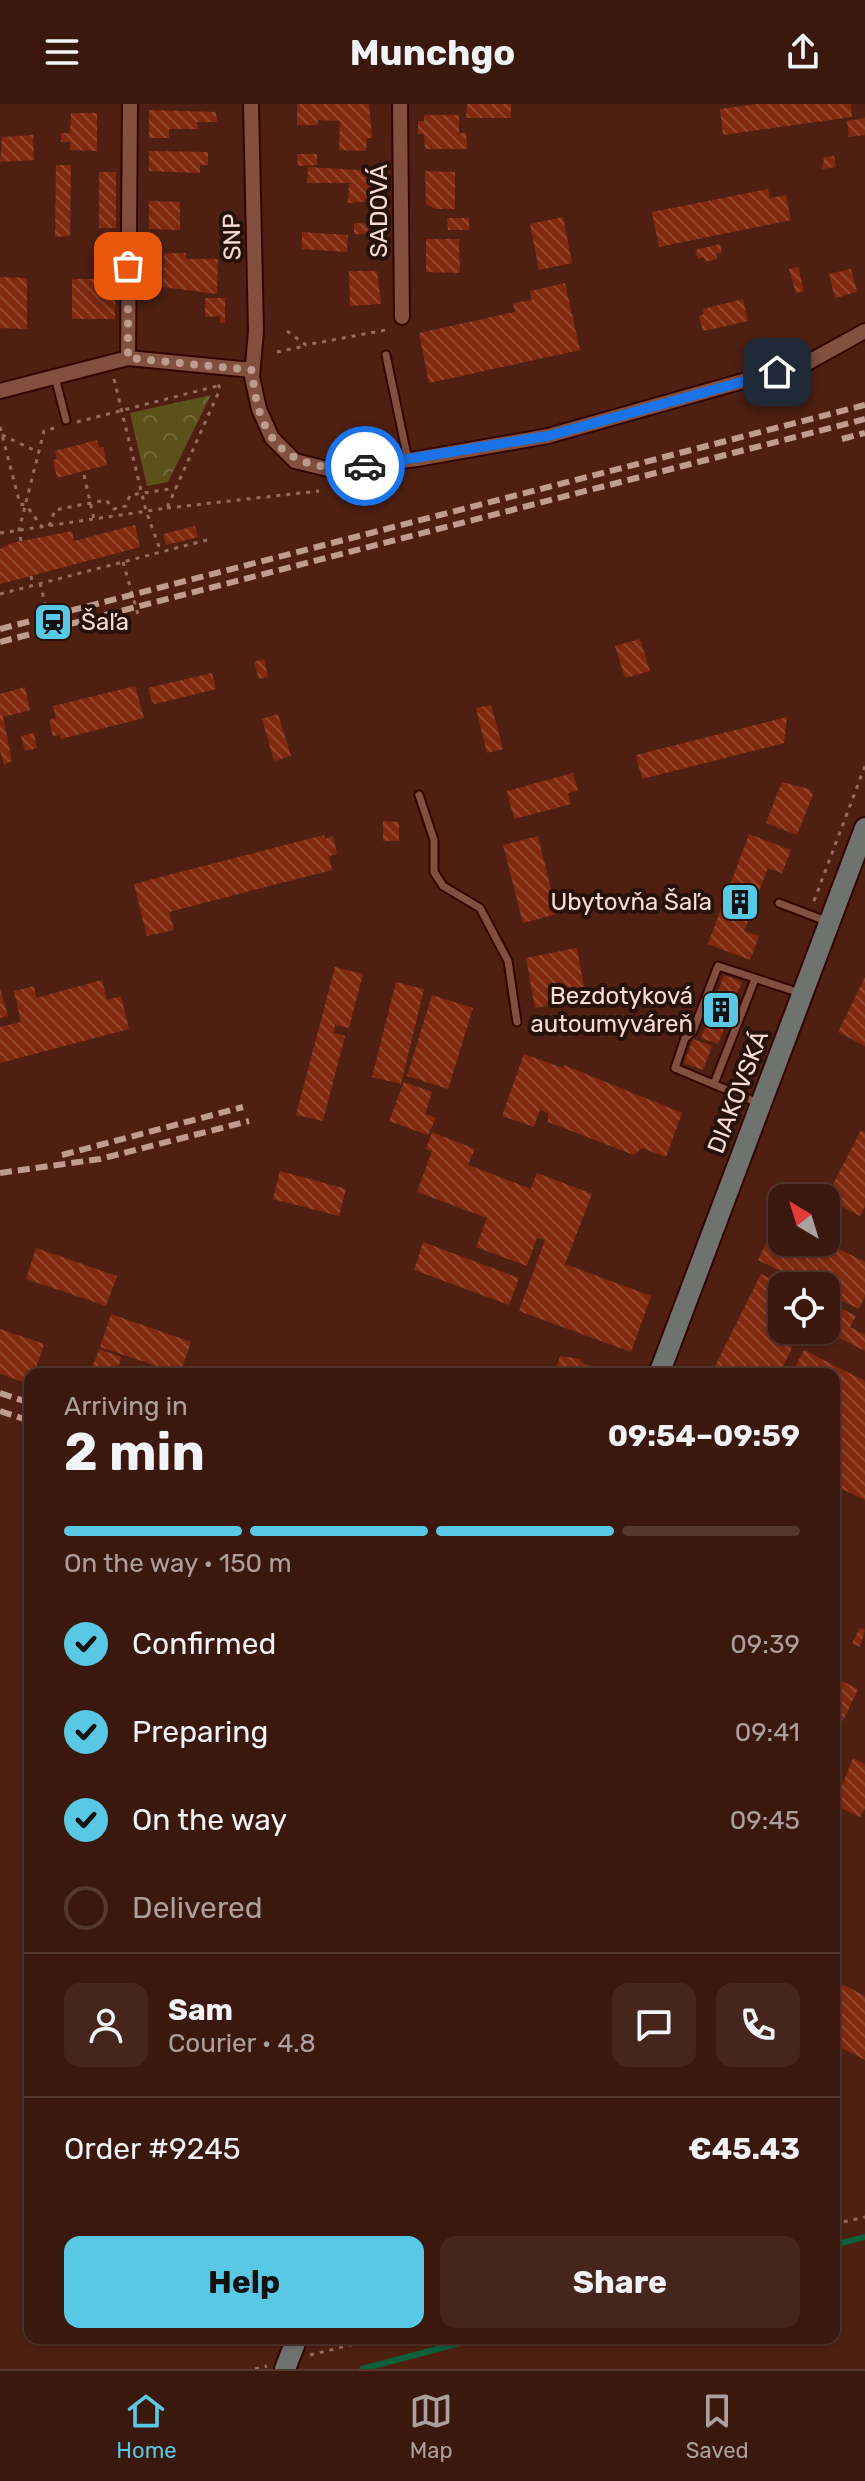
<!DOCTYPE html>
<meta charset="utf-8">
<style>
:root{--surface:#3b180e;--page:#46251c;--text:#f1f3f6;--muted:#aca09e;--line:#54372e;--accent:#59c8e4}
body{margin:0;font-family:Rubik,sans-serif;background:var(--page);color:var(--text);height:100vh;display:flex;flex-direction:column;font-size:30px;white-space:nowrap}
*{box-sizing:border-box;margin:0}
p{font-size:26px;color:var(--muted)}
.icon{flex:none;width:44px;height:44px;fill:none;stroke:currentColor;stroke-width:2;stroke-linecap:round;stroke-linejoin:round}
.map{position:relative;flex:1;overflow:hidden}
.details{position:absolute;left:24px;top:1264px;width:816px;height:976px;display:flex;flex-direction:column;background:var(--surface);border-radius:16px;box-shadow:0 2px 6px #0004,0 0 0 2px var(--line)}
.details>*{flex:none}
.needle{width:52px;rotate:322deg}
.tools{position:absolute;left:768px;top:1080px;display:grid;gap:16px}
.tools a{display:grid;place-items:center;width:72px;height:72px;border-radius:16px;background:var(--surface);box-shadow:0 2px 6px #0004,0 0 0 2px var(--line);font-size:40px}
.pin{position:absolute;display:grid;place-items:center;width:68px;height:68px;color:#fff;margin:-34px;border-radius:16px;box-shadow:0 4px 12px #0006}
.courier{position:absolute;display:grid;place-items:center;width:80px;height:80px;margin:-40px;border:6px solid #1a73e8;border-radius:50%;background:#fff;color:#222;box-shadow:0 2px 10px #0007}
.head em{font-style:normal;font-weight:700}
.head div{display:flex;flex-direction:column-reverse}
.head{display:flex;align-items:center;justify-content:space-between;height:136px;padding:0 40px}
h1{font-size:52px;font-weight:700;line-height:60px}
.bar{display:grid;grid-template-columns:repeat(4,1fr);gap:12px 8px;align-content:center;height:96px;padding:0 40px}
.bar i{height:10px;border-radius:6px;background:var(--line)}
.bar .current{background:var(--accent)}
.bar p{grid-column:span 4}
.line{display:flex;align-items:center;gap:20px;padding:0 40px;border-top:2px solid var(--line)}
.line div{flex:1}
.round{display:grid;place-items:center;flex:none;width:84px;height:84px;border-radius:16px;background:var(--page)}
ol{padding:0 40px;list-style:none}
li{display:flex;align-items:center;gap:24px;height:88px}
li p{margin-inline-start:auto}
li .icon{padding:8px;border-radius:50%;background:var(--accent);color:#111;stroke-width:4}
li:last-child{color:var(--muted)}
li i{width:44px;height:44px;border:4px solid var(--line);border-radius:50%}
.cta{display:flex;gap:16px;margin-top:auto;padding:16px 40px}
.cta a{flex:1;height:92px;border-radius:16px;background:var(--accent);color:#111;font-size:32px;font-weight:700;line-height:92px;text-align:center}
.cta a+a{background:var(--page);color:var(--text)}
header{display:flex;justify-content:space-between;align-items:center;height:104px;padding:0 40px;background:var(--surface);font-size:36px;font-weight:700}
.tab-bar{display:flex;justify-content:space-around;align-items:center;height:112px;border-top:2px solid var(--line);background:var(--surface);font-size:22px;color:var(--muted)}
.tab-bar a{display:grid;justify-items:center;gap:4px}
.tab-bar .current{color:var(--accent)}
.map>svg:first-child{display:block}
.park{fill:url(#park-crowns)}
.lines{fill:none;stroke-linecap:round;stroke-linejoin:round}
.stream{stroke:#0b623a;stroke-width:6}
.building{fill:url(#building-back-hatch)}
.lane-casing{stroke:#330500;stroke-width:11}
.street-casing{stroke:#330500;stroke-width:18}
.secondary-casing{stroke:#330500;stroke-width:24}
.path{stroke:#956d60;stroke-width:3;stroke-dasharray:4 6;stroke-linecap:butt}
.lane{stroke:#834f3f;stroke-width:7}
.street{stroke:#834f3f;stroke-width:14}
.secondary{stroke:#707270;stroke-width:20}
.rail{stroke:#c09b90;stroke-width:6;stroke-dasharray:12 6;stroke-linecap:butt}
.done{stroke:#bf9a8f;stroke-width:8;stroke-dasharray:0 14.4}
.route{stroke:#1a73e8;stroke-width:10}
.labels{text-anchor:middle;stroke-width:8;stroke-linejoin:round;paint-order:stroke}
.street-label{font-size:24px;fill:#fbdcd2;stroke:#27110b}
.poi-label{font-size:24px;fill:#fbdcd2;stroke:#27110b;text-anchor:end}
</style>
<header><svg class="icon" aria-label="menu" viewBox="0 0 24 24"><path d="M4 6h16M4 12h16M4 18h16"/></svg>Munchgo<svg class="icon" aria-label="share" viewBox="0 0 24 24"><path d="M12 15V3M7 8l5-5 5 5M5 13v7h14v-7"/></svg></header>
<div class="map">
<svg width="865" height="2265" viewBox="0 0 865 2265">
<defs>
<pattern id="park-crowns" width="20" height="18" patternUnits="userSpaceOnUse" patternTransform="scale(2)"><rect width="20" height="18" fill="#5c501b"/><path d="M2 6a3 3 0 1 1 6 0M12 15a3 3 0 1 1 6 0" fill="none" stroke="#74693b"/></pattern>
<pattern id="building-back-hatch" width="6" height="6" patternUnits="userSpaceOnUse" patternTransform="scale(2)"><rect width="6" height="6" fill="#80290e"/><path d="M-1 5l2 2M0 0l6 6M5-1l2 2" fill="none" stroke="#934730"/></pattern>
</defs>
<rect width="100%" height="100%" fill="#4f2012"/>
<path class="park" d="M211 291 168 378 147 382 130 309Z"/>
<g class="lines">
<path class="stream" d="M834 2141 865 2133
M362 2265 479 2234"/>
</g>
<path class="building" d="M297 0H369L372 34H367L366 47 339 46 340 17 318 16V21H297Z
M467 0H511V14H466Z
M757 0H851L852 13 723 31 720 5Z
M149 6 216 8 217 18H197L198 25H169V34H149Z
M71 9H97V47L70 46V38H61V29H70Z
M424 11H459V30L466 28 467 45H425L424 30H418V17H424Z
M865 14V31L849 33 847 17Z
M33 31 34 56 0 58 2 33Z
M149 47 208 48V61H200V69L149 67Z
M297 50H317V61L298 62Z
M834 52 836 63 822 65 824 53Z
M56 61H71L70 132 55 133Z
M308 63 374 67 372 97 348 99 349 79H307Z
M425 67 455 68V105H436L426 100Z
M99 68H116V124H99Z
M768 85 770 94 786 91 791 116 659 143 652 108Z
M149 97 180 98V126L149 125Z
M563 113 572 159 539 166 530 120Z
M447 114H469V126H448Z
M354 119 384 121V131L354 130Z
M302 128 348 131 347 148 302 145Z
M426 135H459L460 169 426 168Z
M720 140 722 149 716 150 717 155 705 158 704 153 698 155 695 146Z
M164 149H186V155H218L217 190 163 183Z
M798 163 804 187 796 189 789 165Z
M851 165 857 188 835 194 829 170Z
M349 167H377L381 200 350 202Z
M0 173 27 174V225L0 224Z
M72 175H116L115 215H72Z
M565 179 580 246 429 279 419 229 515 208 513 199 532 196 530 187Z
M205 194H225V218L220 219V212L205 213Z
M743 195 748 217 703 227 699 212 704 210 703 205Z
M97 336 99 344 103 343 107 361 57 374 53 356 57 355 55 347Z
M135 421 140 443 0 480V445L12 439 72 427 74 437Z
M195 422 198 433 166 441 163 430Z
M640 535 650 567 625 574 615 542Z
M264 555 268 573 259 575 254 558Z
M212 569 216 585 155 600 152 597 148 584Z
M135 582 144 614 61 635 60 631 53 632 49 616 56 614 53 602Z
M25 583 30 606 3 613 12 657 4 661 0 646V590Z
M491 601 503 645 487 649 476 604Z
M278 610 291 652 274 657 262 615Z
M787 613 784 639 642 675 636 651Z
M34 629 37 644 25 647 21 632Z
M573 669 578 686 568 689 571 700 514 715 507 687Z
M782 678 809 685 813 690 797 731 766 719Z
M383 717 399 718V737H383Z
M749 730 791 746 782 769 768 764 744 827 759 832 750 856 708 840Z
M324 731 325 735 333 732 337 750 329 752 332 766 169 808 174 826 147 832 134 780Z
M538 732 557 810 523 819 503 741Z
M577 844 586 895 535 904 526 854Z
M335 863 363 870 349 924 335 921 334 929 345 932 323 1017 296 1011Z
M724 871 742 878 718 940 701 934Z
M865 873V942L838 928Z
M102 876 107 896 121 892 129 925 0 959V923L21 918 14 887 34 882 36 894Z
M396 878 424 885 401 980 372 973Z
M0 885 8 912 0 914Z
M432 891 473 904 448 985 407 972Z
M693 935 712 942 703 966 684 959Z
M524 950 563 964 564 961 682 1009 666 1053 642 1044 634 1051 548 1018V1009L540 1006 534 1023 502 1012Z
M404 978 432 988 425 1010 436 1014 428 1031 389 1017Z
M861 1026 865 1028V1102L860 1112 826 1094Z
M432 1028 475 1045 468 1061 531 1085 537 1069 592 1090 565 1160 651 1192 631 1248 519 1207 545 1136 537 1134 527 1162 476 1143 487 1114 417 1088 432 1047 426 1045Z
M280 1067 346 1085 339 1112 273 1095Z
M778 1115 782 1117V1138H825L865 1158V1192L859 1205 826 1189V1182H811L758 1156Z
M423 1138 519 1174 509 1201 414 1166Z
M36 1144 117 1172 106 1202 26 1175Z
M761 1170 782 1180V1226H801L779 1270H711Z
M826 1197 856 1212 850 1223 865 1231V1247L826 1227Z
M111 1210 191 1238 180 1270 100 1243Z
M0 1225 44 1240 34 1270H30V1280L0 1270Z
M99 1245 121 1253 118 1266 128 1264 133 1270H90Z
M804 1246 865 1277V1396L834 1381V1270H792Z
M560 1252 581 1255 580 1258 590 1262 587 1270H554Z
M860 1524 865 1526 860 1543 852 1539Z
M834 1573 858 1585 839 1625 834 1622Z
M853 1654 865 1660V1704L860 1713 834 1701Z
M834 1876 865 1892V1956L834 1940Z"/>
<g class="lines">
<defs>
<path id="lane" d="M386 251 408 356
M55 273 66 316
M419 691 434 736V768L443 782 480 804 508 857 517 918
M779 799 826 817
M714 980 755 875
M758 999 675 964 685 934 693 927 718 862 800 889"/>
<path id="street" d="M251 0 256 227 252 273 259 305 272 334 295 357 332 366 417 355 548 332 807 259 865 227
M400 0 402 213
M128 254 130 0
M0 287 128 254 252 266"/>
<path id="secondary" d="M659 1270 865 724
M285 2265 297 2234"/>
</defs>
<use href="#lane" class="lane-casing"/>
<use href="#street" class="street-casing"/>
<use href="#secondary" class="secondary-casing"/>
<path class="path" d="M287 227 306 241 391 225
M277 248 305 242
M114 275 146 407 161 448
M77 318 217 282
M0 323 20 400 26 401 42 423
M2 331 38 348
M84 371 94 415
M167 404 319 387
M49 422 55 406 106 396 114 405 126 402 130 391 176 384
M0 429 167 404 220 285 217 277
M21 437 19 426 44 327 54 324
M123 458 139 514
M31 472 33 481
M40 479 53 532
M0 490 207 436
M814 797 865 662
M834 2120 865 2113
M310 2251 379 2234
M255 2265 267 2262"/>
<use href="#lane" class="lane"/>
<use href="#street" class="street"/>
<use href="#secondary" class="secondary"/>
<path class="rail" d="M842 335 865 329
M0 525 865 301
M0 538 865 315
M62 1051 243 1003
M0 1069 100 1055 249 1017
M0 1289 30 1299
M0 1307 30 1317"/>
</g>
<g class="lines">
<path class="done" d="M128 162V254L252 266C258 341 291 371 365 362"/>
<path class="route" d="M365 362 548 332 777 268"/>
</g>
<defs>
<symbol id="station-square" viewBox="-11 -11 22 22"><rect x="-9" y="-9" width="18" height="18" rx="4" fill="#59c8e4" stroke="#27110b"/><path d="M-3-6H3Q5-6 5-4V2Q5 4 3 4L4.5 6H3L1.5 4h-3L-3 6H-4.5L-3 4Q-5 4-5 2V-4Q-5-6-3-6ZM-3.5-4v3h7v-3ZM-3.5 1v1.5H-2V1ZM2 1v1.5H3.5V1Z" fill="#111"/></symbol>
<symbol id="building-square" viewBox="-11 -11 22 22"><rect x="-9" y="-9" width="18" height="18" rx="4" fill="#59c8e4" stroke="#27110b"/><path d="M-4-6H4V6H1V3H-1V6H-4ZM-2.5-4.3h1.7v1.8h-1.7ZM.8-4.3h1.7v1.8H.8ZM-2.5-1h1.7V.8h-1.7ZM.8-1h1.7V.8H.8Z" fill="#111"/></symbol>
</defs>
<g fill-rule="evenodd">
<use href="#station-square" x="31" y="496" width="44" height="44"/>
<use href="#building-square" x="718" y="776" width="44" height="44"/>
<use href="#building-square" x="699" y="884" width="44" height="44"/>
</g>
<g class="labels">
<g class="street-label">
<text transform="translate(379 107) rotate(-90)" y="8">SADOVÁ</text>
<text transform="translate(232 133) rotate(-91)" y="8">SNP</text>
<text transform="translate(738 988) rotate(-69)" y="8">DIAKOVSKÁ</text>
</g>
<g class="poi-label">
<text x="81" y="526" text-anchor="start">Šaľa</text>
<text x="712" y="806">Ubytovňa Šaľa</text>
<text x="693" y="900">Bezdotyková<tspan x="693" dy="28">autoumyváreň</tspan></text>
</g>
</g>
</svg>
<div class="tools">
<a><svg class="needle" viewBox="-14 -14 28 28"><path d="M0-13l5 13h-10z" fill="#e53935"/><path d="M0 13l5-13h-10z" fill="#aca09e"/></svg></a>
<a><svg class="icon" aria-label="locate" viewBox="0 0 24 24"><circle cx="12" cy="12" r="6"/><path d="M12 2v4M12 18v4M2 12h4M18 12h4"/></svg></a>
</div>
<div class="pin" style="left:128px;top:162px;background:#ea580c"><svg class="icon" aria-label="bag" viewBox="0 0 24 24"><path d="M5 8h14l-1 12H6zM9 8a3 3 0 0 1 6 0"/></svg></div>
<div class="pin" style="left:777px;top:268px;background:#1f2937"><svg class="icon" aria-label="home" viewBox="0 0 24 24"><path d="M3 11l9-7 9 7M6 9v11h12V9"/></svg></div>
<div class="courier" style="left:365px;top:362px"><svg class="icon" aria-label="car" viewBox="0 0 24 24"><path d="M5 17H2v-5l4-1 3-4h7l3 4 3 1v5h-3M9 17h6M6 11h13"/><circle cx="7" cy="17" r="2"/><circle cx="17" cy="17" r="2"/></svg></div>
<section class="details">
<div class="head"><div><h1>2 min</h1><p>Arriving in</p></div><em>09:54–09:59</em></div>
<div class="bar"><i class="current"></i><i class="current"></i><i class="current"></i><i></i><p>On the way · 150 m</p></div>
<ol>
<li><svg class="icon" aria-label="check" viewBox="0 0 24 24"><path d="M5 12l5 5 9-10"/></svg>Confirmed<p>09:39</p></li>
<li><svg class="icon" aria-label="check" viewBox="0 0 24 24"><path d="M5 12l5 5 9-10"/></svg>Preparing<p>09:41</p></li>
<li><svg class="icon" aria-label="check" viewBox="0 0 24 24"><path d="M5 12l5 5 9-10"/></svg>On the way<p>09:45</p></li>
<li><i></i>Delivered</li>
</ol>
<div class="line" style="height:144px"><a class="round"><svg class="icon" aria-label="person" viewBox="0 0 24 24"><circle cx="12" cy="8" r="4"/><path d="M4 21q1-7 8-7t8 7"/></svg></a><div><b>Sam</b><p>Courier · 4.8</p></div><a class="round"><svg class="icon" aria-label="chat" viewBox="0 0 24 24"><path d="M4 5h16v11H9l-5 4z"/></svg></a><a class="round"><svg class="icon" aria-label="phone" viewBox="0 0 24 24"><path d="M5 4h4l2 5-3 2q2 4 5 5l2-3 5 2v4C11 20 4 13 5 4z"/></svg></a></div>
<div class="line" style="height:104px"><div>Order #9245</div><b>€45.43</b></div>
<div class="cta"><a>Help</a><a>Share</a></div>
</section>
</div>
<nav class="tab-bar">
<a class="current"><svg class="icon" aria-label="home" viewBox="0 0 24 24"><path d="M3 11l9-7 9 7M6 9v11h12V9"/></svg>Home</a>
<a><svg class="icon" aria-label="map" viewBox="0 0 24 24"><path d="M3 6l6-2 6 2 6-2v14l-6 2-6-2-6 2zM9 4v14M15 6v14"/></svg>Map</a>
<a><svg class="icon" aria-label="saved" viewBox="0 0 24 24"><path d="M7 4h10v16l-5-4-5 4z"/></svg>Saved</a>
</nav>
